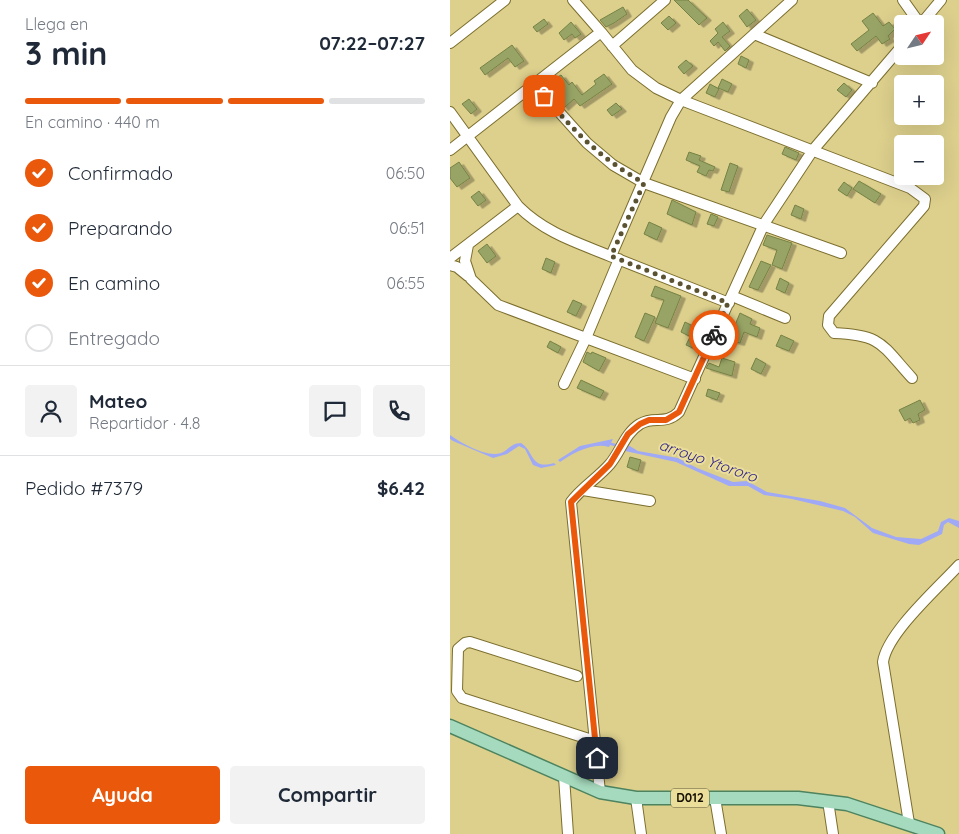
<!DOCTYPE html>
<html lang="es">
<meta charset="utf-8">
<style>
:root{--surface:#fff;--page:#f2f2f3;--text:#1f2937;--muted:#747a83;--line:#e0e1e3;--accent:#ea580c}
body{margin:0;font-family:Quicksand,sans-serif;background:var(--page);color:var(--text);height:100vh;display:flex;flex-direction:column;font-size:19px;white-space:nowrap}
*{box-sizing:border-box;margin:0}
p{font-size:16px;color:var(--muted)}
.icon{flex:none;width:28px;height:28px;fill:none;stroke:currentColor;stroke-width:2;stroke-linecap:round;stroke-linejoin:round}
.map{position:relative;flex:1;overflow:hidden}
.sheet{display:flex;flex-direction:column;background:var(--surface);width:450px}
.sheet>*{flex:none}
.needle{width:32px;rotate:55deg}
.tools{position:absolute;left:444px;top:15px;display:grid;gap:10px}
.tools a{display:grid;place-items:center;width:50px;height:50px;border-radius:5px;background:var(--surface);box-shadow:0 5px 20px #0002;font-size:25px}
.pin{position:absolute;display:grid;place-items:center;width:42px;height:42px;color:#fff;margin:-21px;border-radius:10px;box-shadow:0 2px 8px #0006}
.courier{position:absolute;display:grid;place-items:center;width:50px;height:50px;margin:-25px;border:4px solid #ea580c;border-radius:50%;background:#fff;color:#222;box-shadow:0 1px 6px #0007}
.head em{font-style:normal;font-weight:800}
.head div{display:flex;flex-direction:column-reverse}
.head{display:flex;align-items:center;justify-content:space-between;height:85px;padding:0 25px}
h1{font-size:32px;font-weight:800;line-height:38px}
.bar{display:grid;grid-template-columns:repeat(4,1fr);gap:8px 5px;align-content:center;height:60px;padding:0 25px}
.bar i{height:6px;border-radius:4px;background:var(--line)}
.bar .current{background:var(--accent)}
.bar p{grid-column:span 4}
.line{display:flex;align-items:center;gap:12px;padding:0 25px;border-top:1px solid var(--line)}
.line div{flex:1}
.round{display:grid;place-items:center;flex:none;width:52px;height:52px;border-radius:5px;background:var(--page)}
ol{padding:0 25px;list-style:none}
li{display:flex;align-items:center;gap:15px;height:55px}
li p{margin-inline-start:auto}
li .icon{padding:5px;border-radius:50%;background:var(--accent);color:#fff;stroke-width:4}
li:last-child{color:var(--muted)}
li i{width:28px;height:28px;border:2px solid var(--line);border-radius:50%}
.button{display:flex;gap:10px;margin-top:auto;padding:10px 25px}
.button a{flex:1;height:58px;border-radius:5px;background:var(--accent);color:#fff;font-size:20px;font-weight:800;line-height:58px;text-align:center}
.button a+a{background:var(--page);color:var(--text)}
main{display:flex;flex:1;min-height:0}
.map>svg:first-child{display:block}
.water{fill:#a0a9f5}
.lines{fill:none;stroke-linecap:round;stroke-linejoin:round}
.stream{stroke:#a0a9f5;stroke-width:2.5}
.building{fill:#97a465;stroke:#768244;filter:url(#shadow)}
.minor-casing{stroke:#7c6e2d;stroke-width:12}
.major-casing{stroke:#4d835f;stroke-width:15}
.minor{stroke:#fff;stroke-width:10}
.major{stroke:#a6dabe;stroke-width:12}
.done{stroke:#5a5231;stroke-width:5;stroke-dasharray:0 9}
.route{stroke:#ea580c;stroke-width:6}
.labels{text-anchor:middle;stroke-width:4;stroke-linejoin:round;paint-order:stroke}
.shield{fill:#ebdd9a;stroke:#544c2e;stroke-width:1}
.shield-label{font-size:12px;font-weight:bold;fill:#140e00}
.water-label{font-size:15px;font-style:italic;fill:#2e238e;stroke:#ebdd9a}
</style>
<main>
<section class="sheet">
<div class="head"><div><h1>3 min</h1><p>Llega en</p></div><em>07:22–07:27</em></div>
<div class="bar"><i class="current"></i><i class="current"></i><i class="current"></i><i></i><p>En camino · 440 m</p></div>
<ol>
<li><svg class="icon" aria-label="check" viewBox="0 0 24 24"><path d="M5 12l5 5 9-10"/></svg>Confirmado<p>06:50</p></li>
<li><svg class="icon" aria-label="check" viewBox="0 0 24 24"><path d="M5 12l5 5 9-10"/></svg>Preparando<p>06:51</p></li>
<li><svg class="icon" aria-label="check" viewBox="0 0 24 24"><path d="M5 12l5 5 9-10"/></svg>En camino<p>06:55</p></li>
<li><i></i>Entregado</li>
</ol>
<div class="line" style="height:90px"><a class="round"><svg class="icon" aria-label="person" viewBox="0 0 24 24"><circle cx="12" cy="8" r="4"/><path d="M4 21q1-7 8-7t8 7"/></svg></a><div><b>Mateo</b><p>Repartidor · 4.8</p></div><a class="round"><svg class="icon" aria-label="chat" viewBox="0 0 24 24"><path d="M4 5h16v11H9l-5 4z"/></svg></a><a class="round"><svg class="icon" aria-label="phone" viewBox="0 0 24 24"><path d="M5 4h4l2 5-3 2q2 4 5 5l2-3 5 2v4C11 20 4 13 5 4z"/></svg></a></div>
<div class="line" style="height:65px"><div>Pedido #7379</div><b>$6.42</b></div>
<div class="button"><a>Ayuda</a><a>Compartir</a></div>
</section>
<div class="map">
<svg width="509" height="834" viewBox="0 0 509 834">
<defs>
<filter id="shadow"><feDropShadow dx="4.5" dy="2.5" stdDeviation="0" flood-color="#0004"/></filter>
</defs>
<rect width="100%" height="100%" fill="#ddd08d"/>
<path class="water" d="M0 435C11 443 37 458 51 453 59 450 61 443 71 443 85 452 80 470 104 463L106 465 91 468 83 465 75 449 69 446 57 454 43 458 3 441 0 439Z
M163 439 159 447C143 442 123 453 110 462L108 460 130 446Z
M178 445 188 451 228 458 247 468 283 482 297 481 317 492 370 501 395 508 422 528 446 537 471 539 488 531 491 522 499 518 509 521V528L498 522 494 525 492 534 469 545 459 544 423 533 405 517 393 511 342 499 314 495 298 486H279L226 462 175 451Z"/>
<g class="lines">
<path class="stream" d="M157 443 169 446"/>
</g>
<path class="building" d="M224 0H238L257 18 249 25Z
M173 7 177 14 164 23 156 27 150 20Z
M297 9 306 20 297 27 289 16Z
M423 13 433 26 439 22 445 29 438 36 440 39 432 44 426 36 407 51 401 44 419 30 412 21Z
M219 16 226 23 218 30 211 23Z
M94 19 98 24 87 32 83 27Z
M121 22 131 34 125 38 122 34 114 40 109 33Z
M273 22 280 31 272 37 280 46 275 51 268 42 264 46 260 41 268 33 265 29Z
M62 45 74 61 65 67 58 58 35 75 30 68Z
M291 56 299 60 296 68 288 64Z
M236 60 243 66 234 74 228 67Z
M154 74 162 84 130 106 124 99 114 108 96 84 111 75 119 85 122 82 132 95 146 84 144 81Z
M272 79 282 84 278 92 268 88Z
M394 83 402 90 396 97 387 90Z
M260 84 269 89 265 97 256 93Z
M19 99 27 109 21 114 12 104Z
M166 103 172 109 162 116 157 110Z
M335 147 349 153 346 160 332 154Z
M239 152 251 156 249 160 265 167 263 171 259 170 256 176 247 172 250 166 236 160Z
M9 162 20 178 7 187 0 178V168Z
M280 163 288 166 279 192 271 190Z
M409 181 431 194 425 203 403 189Z
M394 182 402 188 397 196 388 190Z
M29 191 36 200 28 206 21 197Z
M222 200 246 212 242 225 217 214Z
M345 205 354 209 351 219 341 215Z
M261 214 268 217 264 226 257 224Z
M199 222 212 228 207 240 194 234Z
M317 235 342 243 332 269 322 265 327 250 313 245Z
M37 244 46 256 37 263 28 251Z
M96 258 105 262 101 273 92 269Z
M311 261 321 265 308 290 299 287Z
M330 278 339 283 335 293 326 289Z
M205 286 231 296 218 328 205 323 214 300 201 296Z
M123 300 132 304 126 316 117 312Z
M195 313 205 317 194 341 185 337Z
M290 313 302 319 300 324 310 328 307 337 294 332 290 343 276 339 279 331 282 332Z
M235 322 245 327 241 337 231 332Z
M331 335 344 341 339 351 326 346Z
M240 337 249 342 245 349 236 345Z
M100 341 111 347 108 353 97 347Z
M137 352 141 354 142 352 156 358 149 371 133 362Z
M272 358 285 362 282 376 256 368 259 363 269 367Z
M306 358 316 364 311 374 301 369Z
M131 380 154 391 150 398 127 388Z
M258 389 270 393 267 400 256 396Z
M470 400 475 410 468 414 470 420 463 423 460 418 455 421 449 410Z
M180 457 191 460 188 471 177 467Z"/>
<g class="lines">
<defs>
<path id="minor" d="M123 0 151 32
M453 0 470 24
M471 24 491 0
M304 34 422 83
M0 43 55 0
M162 46 215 0
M84 84 137 143 163 165 194 183 391 253
M0 112 68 206C96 234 129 243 165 258 203 273 241 288 279 303
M0 150 151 32 182 70 206 88 231 100 460 188 475 199 474 206 379 316 378 325 384 333C432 335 431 344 462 378
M18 245 15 261 21 279 48 305 245 379
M161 256 221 117 231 100 342 0
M0 258 68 206
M0 265 7 267 18 276
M282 296 335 318
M114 384 136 338 169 259
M133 490 200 501
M127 676 20 642 15 643 8 649 7 691 12 698 145 741
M114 777 118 834
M150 792 121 502C131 488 148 478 160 464 171 451 175 433 190 424 204 415 215 426 229 412L314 224 363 150 452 46
M186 798 191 834
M265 798 271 834
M378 801 383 834
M459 823 433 662C437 633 488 588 509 565"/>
<path id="major" d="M0 726 150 792 186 798H348L397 804 488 834"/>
</defs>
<use href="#minor" class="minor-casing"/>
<use href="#major" class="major-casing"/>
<use href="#minor" class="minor"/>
<use href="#major" class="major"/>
</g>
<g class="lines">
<path class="done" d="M94 96C127 134 150 158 194 183L161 256 278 303 264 335"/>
<path class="route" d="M147 758 121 502 160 464 178 434 190 424 199 420H216L229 412 264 335"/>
</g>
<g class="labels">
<rect class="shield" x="221" y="788.5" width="38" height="19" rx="4"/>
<g class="shield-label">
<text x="240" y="802">D012</text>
</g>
<g class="water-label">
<text transform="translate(258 461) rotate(19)" y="5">arroyo Ytororo</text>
</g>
</g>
</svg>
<div class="tools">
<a><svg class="needle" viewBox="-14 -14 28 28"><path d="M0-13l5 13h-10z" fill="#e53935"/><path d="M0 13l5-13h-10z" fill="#747a83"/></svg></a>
<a>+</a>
<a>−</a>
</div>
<div class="pin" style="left:94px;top:96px;background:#ea580c"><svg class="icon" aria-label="bag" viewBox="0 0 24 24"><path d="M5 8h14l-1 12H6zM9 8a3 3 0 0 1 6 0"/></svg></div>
<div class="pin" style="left:147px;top:758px;background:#1f2937"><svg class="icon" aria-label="home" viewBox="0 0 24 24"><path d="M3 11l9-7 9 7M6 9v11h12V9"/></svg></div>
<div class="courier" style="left:264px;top:335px"><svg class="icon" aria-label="bike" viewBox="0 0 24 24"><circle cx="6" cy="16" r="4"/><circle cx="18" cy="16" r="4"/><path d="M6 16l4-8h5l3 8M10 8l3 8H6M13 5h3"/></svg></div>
</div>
</main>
